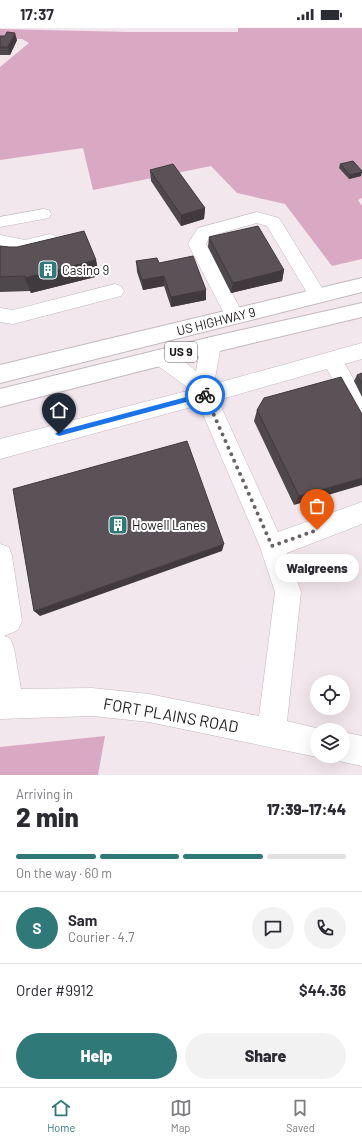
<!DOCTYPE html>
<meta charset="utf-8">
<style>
:root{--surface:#fff;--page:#f2f2f3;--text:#2b2b33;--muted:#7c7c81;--line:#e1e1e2;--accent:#307979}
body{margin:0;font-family:Barlow,sans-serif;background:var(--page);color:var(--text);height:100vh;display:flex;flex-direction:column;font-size:15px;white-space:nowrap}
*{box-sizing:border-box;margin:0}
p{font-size:13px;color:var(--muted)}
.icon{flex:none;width:22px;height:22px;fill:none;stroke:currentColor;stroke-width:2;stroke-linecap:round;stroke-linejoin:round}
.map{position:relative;height:747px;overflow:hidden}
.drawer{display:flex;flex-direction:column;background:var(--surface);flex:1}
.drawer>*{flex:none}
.buttons{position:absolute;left:310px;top:647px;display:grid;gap:8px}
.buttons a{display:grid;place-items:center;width:40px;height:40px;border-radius:50%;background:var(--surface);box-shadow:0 4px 16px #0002;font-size:20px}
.pin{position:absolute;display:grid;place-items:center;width:34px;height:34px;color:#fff;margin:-41px -17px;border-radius:50% 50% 50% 0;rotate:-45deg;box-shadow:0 0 4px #0007}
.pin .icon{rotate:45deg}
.courier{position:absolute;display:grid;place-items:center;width:40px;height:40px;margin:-20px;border:3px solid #1a73e8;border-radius:50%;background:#fff;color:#222;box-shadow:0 1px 5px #0007}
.bubble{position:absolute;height:28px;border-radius:14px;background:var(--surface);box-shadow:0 4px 16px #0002;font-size:13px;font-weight:800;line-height:28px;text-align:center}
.summary em{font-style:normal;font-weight:800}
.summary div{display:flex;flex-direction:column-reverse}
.summary{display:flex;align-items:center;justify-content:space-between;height:68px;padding:0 16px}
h1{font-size:26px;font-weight:800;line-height:30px}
.bar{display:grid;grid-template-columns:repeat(4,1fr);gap:6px 4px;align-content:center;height:48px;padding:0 16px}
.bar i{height:5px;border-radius:3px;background:var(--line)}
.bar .active{background:var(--accent)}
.bar p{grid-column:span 4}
.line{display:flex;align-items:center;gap:10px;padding:0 16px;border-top:1px solid var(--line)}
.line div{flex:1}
.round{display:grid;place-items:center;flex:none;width:42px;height:42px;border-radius:21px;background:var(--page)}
.cta{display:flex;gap:8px;margin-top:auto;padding:8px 16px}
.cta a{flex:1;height:46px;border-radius:24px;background:var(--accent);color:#fff;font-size:16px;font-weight:800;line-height:46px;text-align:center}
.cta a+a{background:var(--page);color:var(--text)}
.status{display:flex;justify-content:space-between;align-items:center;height:28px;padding:0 20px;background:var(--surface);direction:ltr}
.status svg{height:11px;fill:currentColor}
.menu{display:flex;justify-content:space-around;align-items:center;height:56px;border-top:1px solid var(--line);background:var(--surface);font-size:11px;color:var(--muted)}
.menu a{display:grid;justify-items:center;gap:2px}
.menu .active{color:var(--accent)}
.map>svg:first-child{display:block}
.green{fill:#d9a9c3}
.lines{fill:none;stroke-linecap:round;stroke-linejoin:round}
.minor-casing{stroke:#c2b8bd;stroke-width:1}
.highway-casing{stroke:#c2b8bd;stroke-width:2}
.minor{fill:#fff;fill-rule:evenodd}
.highway{fill:#fff;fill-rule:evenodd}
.wall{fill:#4e474b}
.shaded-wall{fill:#40393d}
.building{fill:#5b5257;stroke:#40393d}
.route{fill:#1a73e8}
.done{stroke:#686265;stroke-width:4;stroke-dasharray:0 7.2}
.labels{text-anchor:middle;stroke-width:4;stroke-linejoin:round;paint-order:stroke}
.shield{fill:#fff;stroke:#625f60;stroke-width:1}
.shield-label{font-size:12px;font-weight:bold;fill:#1e1a1c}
.poi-label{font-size:13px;fill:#1e1a1c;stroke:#fff;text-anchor:start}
.street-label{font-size:13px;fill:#1e1a1c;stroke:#fff}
.near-street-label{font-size:16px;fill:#1e1a1c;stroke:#fff}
</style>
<div class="status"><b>17:37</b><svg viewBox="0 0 49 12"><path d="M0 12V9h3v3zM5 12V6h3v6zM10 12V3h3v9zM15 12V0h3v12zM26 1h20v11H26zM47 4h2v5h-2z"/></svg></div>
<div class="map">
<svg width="362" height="747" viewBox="0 0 362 747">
<rect width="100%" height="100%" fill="#f2e7ec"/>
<path class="green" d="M238 0H362V170L358 172 362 178V231L332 238 285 176 237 165 211 138 93 162 83 120 0 132V39L29 15 22 11H0V1L131 4H238Z
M105 708 98 747H0V719Z"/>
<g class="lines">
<defs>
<path id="minor" d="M43 181 49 182 51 186 49 190 0 199V189Z
M257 184 279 190 327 268 324 273 318 275 312 273 267 198 257 195 210 208 206 216 244 288 242 293 235 295 228 293 188 216 198 200Z
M50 206 56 208 58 212 56 216 25 224 0 219V207L25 212Z
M115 256 121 258 124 263 121 268 13 296 0 294V280L13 282Z
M211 309 218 312 221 317 214 356 362 315V331L345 336 362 366V394L354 391 327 341 218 372 278 504 362 474V496L287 525 301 564 287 693 324 702H317V728H319L317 729 149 694 92 688 0 691V516L9 519 12 528 22 593 18 602 4 608 10 610 14 620 21 661 92 660 149 666 259 688 275 564 260 519 199 377 0 431V411L191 362 154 335 151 329 154 323C169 318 184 334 196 343L201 317 204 312Z
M343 704 362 708V738L343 734 332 730V728H343Z"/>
<path id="highway" d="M362 250V264L0 355V337Z
M362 275V289L211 325 0 379V361L211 309Z"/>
</defs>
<use href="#minor" class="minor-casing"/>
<use href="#highway" class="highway-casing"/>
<use href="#minor" class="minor"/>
<use href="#highway" class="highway"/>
</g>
<path class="wall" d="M0 8 17 12 10 27H0Z
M340 136 361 148 349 151 339 140Z
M150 142 205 180 204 191 181 198 151 153Z
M209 209 284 242 282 253 231 265 208 219Z
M0 218 9 219H17L96 232 99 248 31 265 30 263 0 264Z
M136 233 159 235 206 272 171 279 164 258 143 262 137 244Z
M362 345V369L354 353 357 347Z
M257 382 362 386 294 477 254 393Z"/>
<path class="shaded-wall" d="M15 5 17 12 10 27 8 19Z
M362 144 361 148 349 151 350 147Z
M205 180 204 191 181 198V187Z
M96 232 99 248 31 265 25 250Z
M284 242 282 253 231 265 233 255Z
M164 248V258L143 262 142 252Z
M206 262V272L171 279V269Z
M362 450V457L294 477 299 468Z
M224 516 222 523 40 588 34 583Z"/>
<path class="building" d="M7 4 15 5 8 19H0V8H5Z
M353 133 362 143V144L350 147 340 136Z
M173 136 205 180 181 187 150 142Z
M258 198 284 242 233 255 209 209Z
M84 203 96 232 25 250V248L0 249V218L9 219H17Z
M193 228 206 262 171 269 164 248 142 252 136 233 157 230 159 235Z
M362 345V356L357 347Z
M341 349 362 386V450L299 468 257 382 264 370Z
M187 413 224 516 34 583 13 461Z"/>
<path class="route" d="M205 364 208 367 205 369 59 408 55 406 59 403Z"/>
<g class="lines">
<path class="done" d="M205 367 272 518 317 502"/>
</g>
<defs>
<symbol id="building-square" viewBox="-11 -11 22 22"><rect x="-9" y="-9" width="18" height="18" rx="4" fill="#307979" stroke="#fff"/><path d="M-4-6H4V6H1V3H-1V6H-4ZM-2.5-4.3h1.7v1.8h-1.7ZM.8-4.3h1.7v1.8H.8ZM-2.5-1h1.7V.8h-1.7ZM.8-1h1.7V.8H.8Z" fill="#fff"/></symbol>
</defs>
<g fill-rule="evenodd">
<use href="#building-square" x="37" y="231" width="22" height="22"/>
<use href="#building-square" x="107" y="486" width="22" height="22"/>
</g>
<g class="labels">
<rect class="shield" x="165" y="314" width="32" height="20" rx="3"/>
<g class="shield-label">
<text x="181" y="328">US 9</text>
</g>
<g class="poi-label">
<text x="62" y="247">Casino 9</text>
<text x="132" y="502">Howell Lanes</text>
</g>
<g class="street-label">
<text transform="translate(216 293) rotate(-14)" y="5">US HIGHWAY 9</text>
</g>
<g class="near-street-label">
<text transform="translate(171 687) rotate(10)" y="6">FORT PLAINS ROAD</text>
</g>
</g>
</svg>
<div class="buttons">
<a><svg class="icon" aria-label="locate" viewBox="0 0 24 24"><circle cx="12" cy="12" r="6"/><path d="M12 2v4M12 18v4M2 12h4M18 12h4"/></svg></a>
<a><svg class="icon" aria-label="layers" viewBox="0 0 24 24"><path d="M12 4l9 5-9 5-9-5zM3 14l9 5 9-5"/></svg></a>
</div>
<div class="pin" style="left:317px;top:502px;background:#ea580c"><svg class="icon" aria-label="bag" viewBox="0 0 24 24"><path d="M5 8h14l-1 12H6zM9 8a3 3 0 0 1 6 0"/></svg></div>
<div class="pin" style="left:59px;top:406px;background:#1f2937"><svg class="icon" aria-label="home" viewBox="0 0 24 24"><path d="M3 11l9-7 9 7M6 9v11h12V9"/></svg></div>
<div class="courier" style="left:205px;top:367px"><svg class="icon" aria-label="bike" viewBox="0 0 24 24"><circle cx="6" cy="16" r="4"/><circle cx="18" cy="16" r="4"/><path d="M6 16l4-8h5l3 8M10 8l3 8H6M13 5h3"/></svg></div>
<div class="bubble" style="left:275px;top:526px;width:84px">Walgreens</div>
</div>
<section class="drawer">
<div class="summary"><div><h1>2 min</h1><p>Arriving in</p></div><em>17:39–17:44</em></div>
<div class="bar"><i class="active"></i><i class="active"></i><i class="active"></i><i></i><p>On the way · 60 m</p></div>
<div class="line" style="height:72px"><b class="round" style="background:var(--accent);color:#fff">S</b><div><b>Sam</b><p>Courier · 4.7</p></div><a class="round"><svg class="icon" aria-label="chat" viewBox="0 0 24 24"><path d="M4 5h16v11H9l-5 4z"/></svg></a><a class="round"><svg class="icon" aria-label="phone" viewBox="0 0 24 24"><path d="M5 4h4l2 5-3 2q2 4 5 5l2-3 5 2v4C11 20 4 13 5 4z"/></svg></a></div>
<div class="line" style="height:52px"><div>Order #9912</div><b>$44.36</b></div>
<div class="cta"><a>Help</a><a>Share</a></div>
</section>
<nav class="menu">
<a class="active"><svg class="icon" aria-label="home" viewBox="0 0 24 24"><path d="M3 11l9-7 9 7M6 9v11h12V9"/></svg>Home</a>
<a><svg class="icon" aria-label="map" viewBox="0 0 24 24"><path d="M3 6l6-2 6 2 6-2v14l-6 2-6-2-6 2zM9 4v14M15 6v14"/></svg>Map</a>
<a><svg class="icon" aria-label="saved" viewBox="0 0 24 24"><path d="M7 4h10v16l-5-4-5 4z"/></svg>Saved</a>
</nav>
